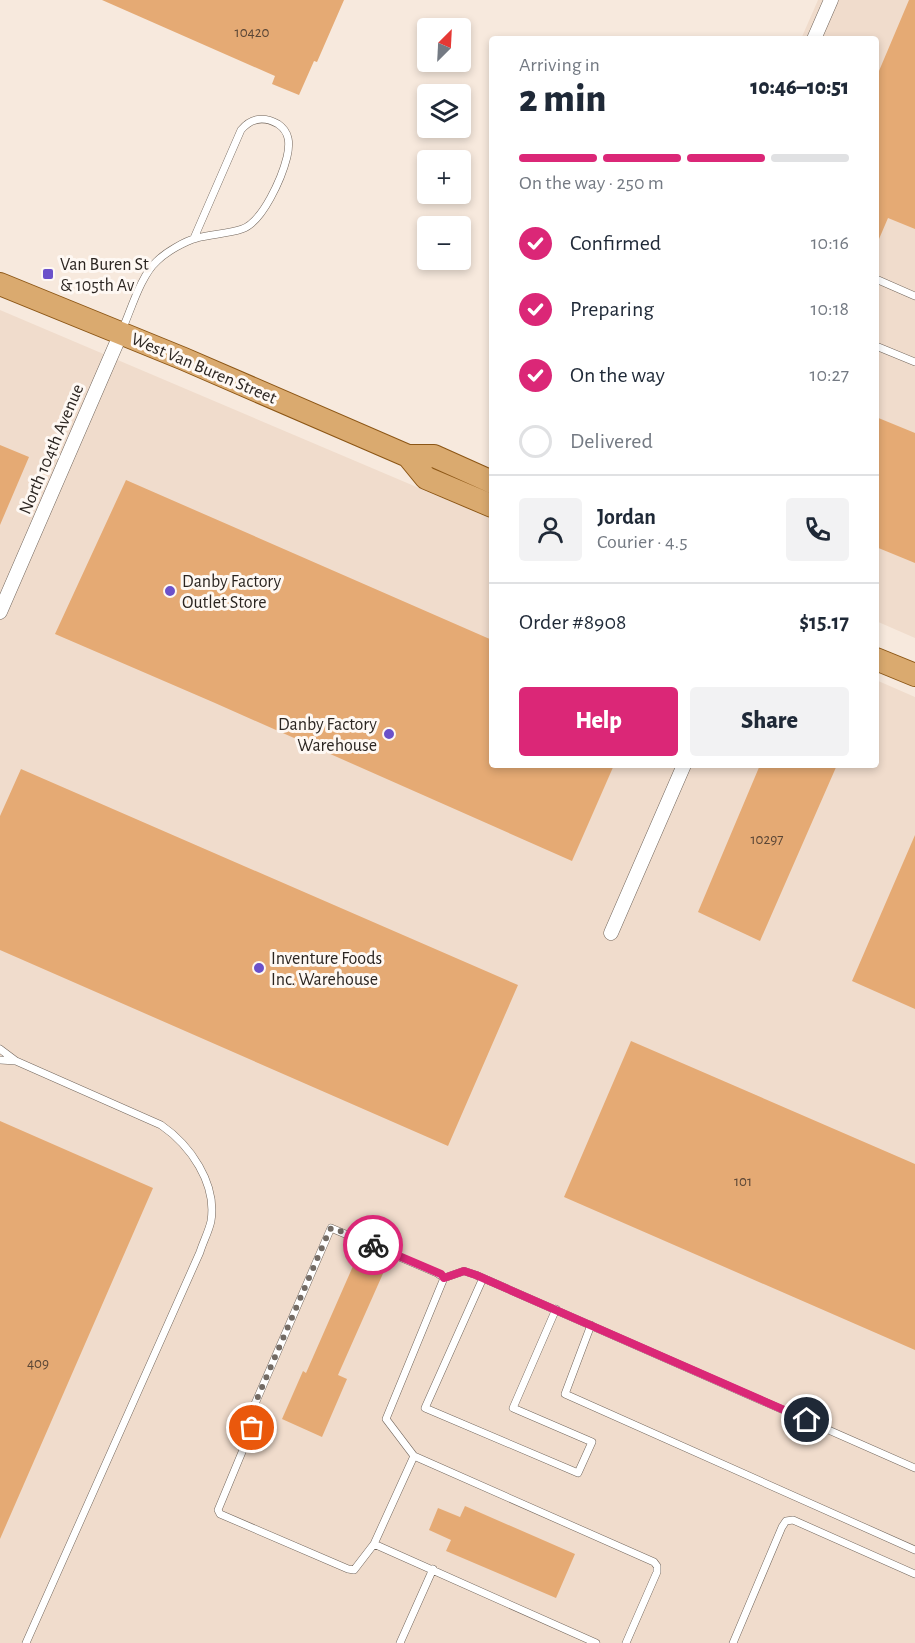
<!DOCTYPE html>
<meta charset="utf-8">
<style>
:root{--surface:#fff;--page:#f2f2f3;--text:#1f2937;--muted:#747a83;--line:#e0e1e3;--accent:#db2777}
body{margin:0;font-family:"Alegreya Sans",sans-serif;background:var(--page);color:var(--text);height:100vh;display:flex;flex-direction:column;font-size:22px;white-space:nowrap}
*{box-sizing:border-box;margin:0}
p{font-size:20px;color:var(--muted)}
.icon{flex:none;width:33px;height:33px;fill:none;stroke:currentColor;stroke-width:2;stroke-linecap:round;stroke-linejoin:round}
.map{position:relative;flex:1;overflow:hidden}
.side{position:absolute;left:489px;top:36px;width:390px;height:732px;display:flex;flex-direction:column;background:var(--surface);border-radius:6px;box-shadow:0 3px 9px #0003}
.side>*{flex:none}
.needle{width:39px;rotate:24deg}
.buttons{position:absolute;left:417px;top:18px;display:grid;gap:12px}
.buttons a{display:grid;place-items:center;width:54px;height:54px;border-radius:6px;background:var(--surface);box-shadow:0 3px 9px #0003;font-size:30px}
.pin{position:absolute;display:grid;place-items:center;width:51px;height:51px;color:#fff;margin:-26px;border:3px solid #fff;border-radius:50%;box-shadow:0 2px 6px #0007}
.courier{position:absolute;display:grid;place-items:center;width:60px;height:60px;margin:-30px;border:4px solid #db2777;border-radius:50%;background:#fff;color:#222;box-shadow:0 2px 8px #0007}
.overview em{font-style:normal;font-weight:800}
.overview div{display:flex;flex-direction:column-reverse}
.overview{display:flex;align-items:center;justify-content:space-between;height:102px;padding:0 30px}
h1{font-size:39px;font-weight:800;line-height:45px}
.bar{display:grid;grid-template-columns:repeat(4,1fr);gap:9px 6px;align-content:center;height:72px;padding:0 30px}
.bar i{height:8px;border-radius:4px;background:var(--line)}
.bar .current{background:var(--accent)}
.bar p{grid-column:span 4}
.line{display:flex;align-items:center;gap:15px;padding:0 30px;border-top:2px solid var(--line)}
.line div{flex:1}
.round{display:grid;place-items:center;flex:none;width:63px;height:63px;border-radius:6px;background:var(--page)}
ol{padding:0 30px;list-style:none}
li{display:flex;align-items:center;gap:18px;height:66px}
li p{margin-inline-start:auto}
li .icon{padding:6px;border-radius:50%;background:var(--accent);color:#fff;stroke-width:4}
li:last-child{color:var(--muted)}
li i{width:33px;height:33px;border:3px solid var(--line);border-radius:50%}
.cta{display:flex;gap:12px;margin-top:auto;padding:12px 30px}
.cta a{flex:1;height:69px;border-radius:6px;background:var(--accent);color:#fff;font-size:24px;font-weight:800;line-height:69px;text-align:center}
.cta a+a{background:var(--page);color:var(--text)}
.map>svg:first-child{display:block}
.built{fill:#f0dccc}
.building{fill:#e5aa74}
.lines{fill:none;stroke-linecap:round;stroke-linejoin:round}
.lane-casing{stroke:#72665c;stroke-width:8}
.street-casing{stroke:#72665c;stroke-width:15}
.primary-casing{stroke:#8c5615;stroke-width:24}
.lane{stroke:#fff;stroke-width:7}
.street{stroke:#fff;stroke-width:14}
.primary{stroke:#daaa6f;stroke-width:22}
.done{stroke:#726a63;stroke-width:6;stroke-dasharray:0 10.8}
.route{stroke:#db2777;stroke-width:8}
.poi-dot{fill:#6b51ca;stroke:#fef8f3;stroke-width:2}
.labels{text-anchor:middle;stroke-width:6;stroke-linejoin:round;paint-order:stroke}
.number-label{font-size:15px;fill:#5a4636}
.poi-label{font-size:18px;fill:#2b2521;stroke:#fef8f3;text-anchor:start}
.street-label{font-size:18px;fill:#2b2521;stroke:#fef8f3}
</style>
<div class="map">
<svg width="915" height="1643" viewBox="0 0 915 1643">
<rect width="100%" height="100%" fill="#f7e9dd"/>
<path class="built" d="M818 0H915V638L876 621V39H801Z
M0 310 492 519V765H876V680L915 697V1643H0Z"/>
<path class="building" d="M102 0H344L317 62 314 61 299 95 272 84 275 76Z
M909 0H915V229L888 218 876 246V78Z
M876 417 915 433V563L876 547Z
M0 445 29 457 0 525Z
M126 480 492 640V765H614L572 861 215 703 55 634Z
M760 765H837L760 941 698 912Z
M21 769 518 985 448 1146 0 950V816Z
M915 835V1009L852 981Z
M631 1041 915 1164V1350L564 1197Z
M0 1121 153 1188 0 1539Z
M357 1257 385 1269 338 1375 347 1379 322 1437 282 1419 303 1371 306 1373Z
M465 1506 575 1554 556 1598 446 1551 451 1540 429 1530 438 1508 460 1517Z"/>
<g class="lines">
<defs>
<path id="lane" d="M876 279 915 296
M122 330C131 310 141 275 157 261 166 252 185 241 197 238 211 234 228 234 242 229 263 222 282 177 287 157 290 144 290 132 278 124 264 116 251 118 241 130L194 238
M876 346 915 362
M0 1049 16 1061 0 1060
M16 1061 161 1125C190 1145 217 1183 211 1221 209 1231 203 1242 200 1252L26 1643
M444 1278 464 1271 476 1275 915 1468
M483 1278 425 1408 578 1473 592 1442 513 1408 556 1309
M591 1325 565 1394 915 1550
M414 1456 654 1562 657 1566V1572L626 1643
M374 1544 354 1570 348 1569 220 1514 218 1510 252 1428 251 1413 331 1228 437 1273 444 1278 386 1419 414 1456 374 1544 596 1643
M400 1643 433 1569
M733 1643 782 1527 786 1521 793 1520 915 1574"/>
<path id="street" d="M814 39 831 0
M0 612 121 333
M611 933 684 765"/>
<path id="primary" d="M0 284 184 359 408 456H434L492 482
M408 456 426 478 492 506
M876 659 915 675"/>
</defs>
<use href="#lane" class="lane-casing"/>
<use href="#street" class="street-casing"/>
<use href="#primary" class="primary-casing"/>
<use href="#lane" class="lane"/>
<use href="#street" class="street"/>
<use href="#primary" class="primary"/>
</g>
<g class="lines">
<path class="done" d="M252 1428 251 1413 330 1229 333 1228 373 1245"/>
<path class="route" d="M373 1245 441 1274 444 1278 464 1271 476 1275 807 1420"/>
</g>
<g class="poi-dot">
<rect x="42" y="268" width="12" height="12" rx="3"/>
<circle cx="170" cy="591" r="6"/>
<circle cx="389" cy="734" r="6"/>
<circle cx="259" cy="968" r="6"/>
</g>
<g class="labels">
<g class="number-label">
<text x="252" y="37">10420</text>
<text x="767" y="844">10297</text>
<text x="743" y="1186">101</text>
<text x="38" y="1368">409</text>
</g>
<g class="poi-label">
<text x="60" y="270">Van Buren St<tspan x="60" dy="21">&amp; 105th Av</tspan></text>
<text x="182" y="587">Danby Factory<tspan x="182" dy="21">Outlet Store</tspan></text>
<text x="377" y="730" text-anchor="end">Danby Factory<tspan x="377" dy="21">Warehouse</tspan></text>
<text x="271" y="964">Inventure Foods<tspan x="271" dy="21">Inc. Warehouse</tspan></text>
</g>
<g class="street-label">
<text transform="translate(204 368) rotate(23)" y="6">West Van Buren Street</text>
<text transform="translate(51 449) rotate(-67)" y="6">North 104th Avenue</text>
</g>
</g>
</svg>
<div class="buttons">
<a><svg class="needle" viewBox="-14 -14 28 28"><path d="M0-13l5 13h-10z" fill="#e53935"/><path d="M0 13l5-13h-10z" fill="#747a83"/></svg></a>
<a><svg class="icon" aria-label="layers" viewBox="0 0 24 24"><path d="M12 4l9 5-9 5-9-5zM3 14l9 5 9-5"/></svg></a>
<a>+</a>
<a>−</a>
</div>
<div class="pin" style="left:252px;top:1428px;background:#ea580c"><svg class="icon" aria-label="bag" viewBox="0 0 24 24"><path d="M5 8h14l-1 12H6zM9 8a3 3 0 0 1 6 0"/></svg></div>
<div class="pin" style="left:807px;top:1420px;background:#1f2937"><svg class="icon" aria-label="home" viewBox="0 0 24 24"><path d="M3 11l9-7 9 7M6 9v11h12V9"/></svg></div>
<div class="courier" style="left:373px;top:1245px"><svg class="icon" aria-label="bike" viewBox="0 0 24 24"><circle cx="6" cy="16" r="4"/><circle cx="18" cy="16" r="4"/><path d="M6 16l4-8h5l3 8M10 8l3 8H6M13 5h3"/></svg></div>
<section class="side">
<div class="overview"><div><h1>2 min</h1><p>Arriving in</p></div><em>10:46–10:51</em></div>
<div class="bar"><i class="current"></i><i class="current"></i><i class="current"></i><i></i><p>On the way · 250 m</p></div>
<ol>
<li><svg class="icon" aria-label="check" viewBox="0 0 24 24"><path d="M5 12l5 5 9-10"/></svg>Confirmed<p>10:16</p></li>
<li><svg class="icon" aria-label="check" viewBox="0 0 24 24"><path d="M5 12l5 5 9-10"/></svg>Preparing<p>10:18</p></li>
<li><svg class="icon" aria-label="check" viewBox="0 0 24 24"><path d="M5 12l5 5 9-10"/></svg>On the way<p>10:27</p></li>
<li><i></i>Delivered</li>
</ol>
<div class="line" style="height:108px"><a class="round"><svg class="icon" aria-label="person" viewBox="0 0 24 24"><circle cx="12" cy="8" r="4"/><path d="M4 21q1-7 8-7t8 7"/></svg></a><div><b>Jordan</b><p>Courier · 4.5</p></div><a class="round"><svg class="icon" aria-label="phone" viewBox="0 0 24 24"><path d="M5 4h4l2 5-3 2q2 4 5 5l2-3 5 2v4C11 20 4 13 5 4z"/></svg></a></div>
<div class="line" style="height:78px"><div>Order #8908</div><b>$15.17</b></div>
<div class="cta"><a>Help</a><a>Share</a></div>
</section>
</div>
